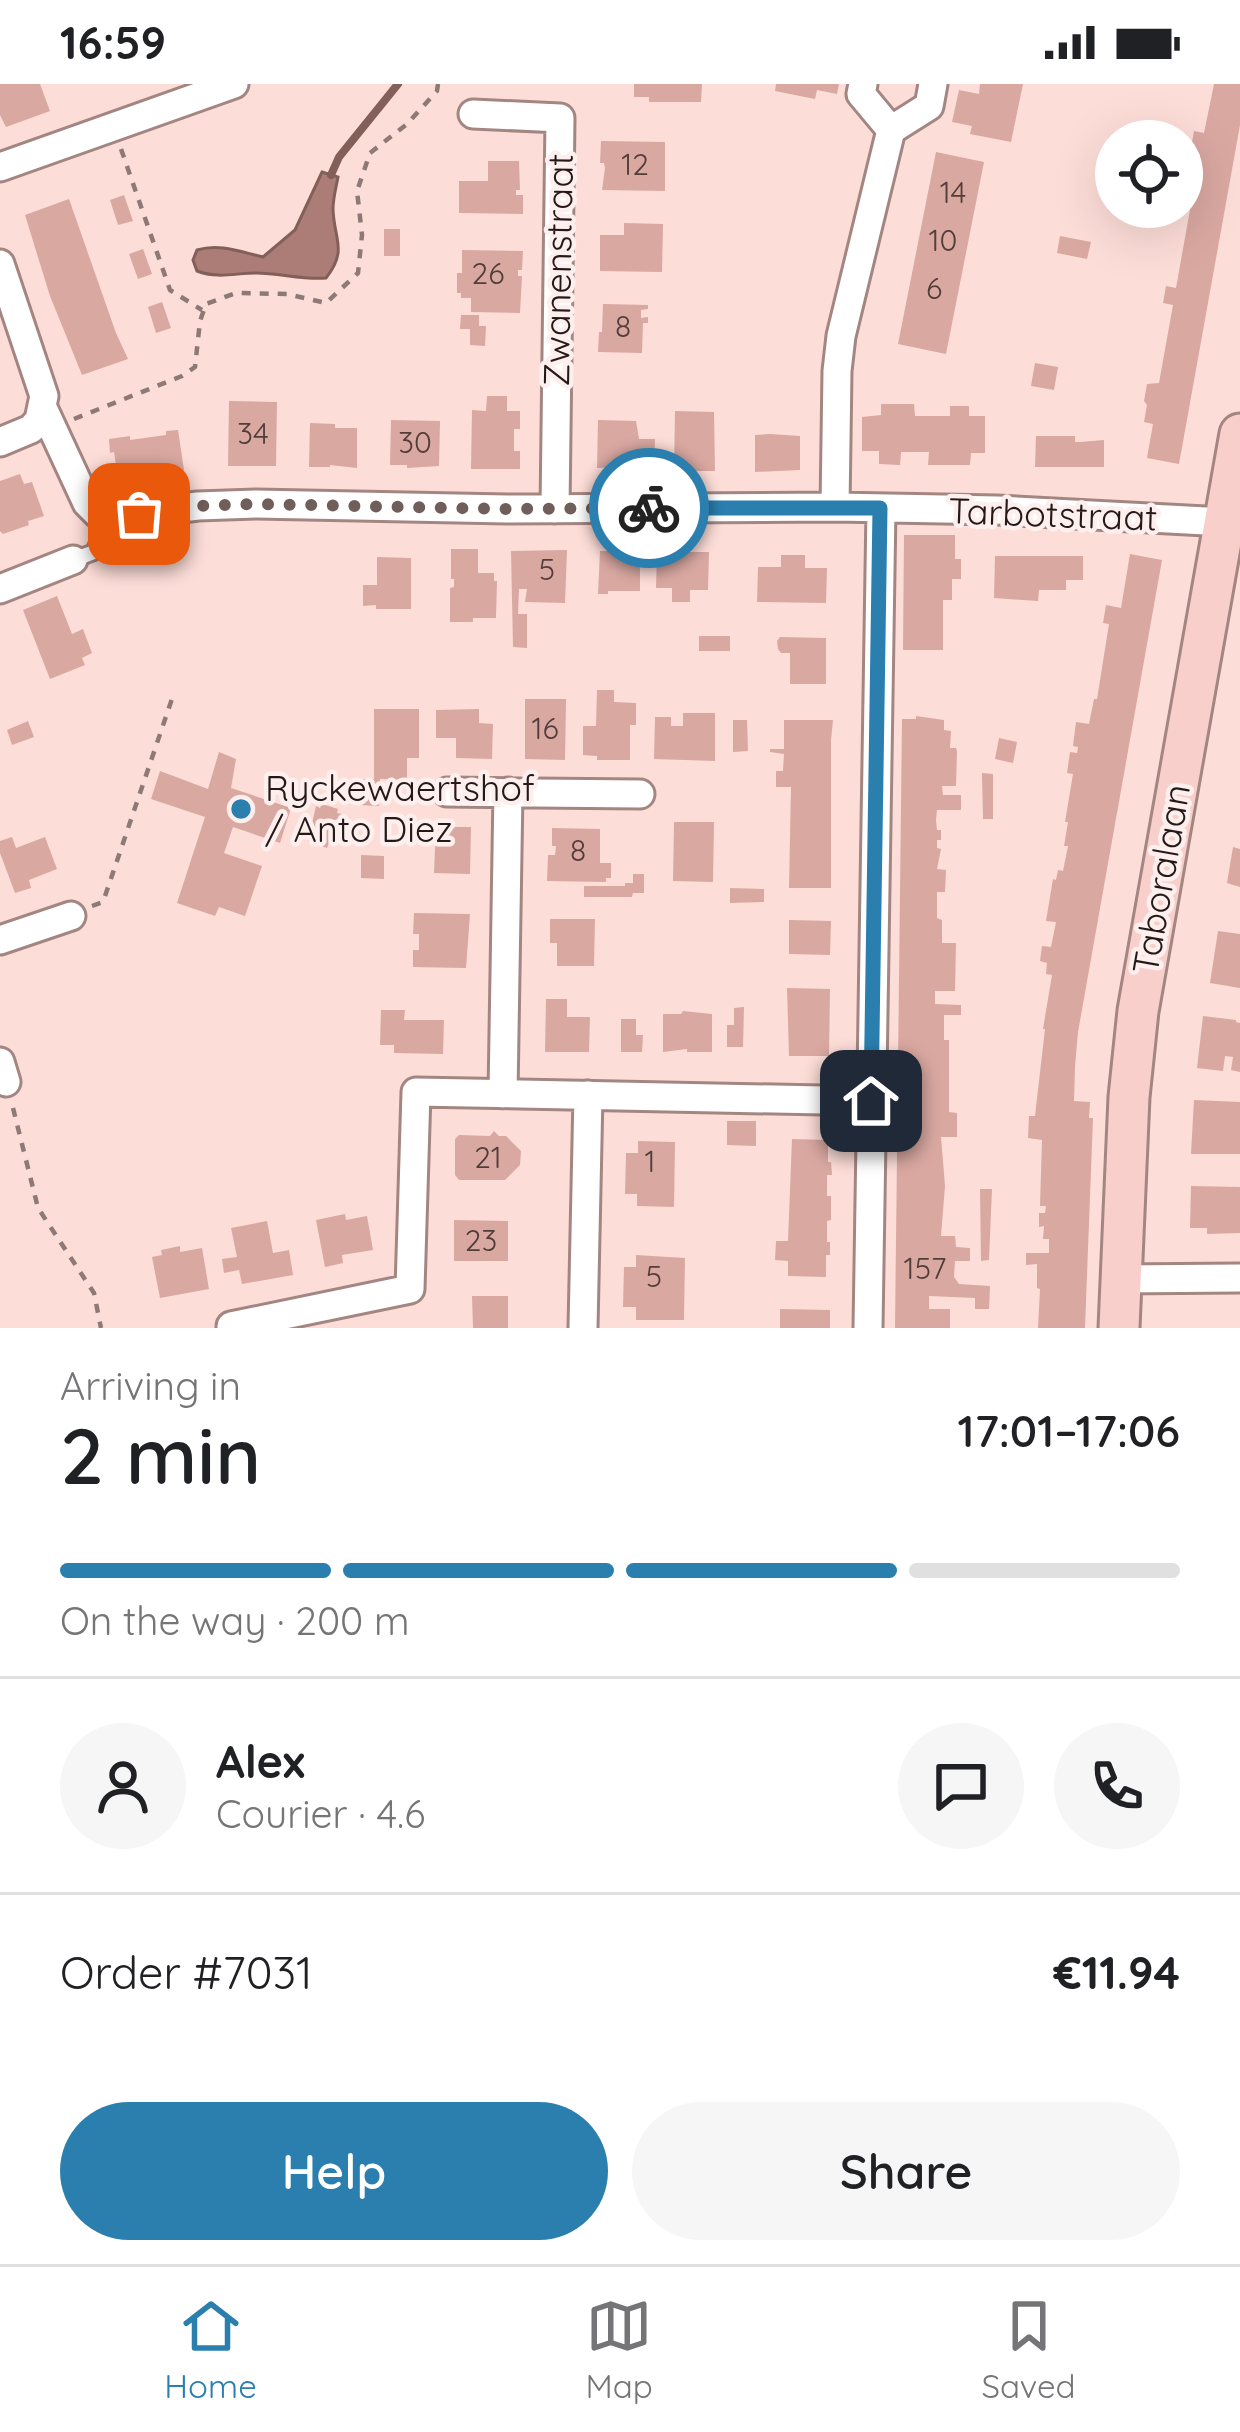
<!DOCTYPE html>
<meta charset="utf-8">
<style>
:root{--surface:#fff;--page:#f6f6f6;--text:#202124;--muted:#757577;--line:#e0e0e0;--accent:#2a7faf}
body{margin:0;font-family:Quicksand,sans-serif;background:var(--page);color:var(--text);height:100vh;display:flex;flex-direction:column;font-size:45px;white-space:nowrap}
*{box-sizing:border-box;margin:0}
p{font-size:39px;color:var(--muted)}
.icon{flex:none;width:66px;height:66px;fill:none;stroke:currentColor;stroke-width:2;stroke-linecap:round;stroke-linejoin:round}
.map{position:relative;height:1244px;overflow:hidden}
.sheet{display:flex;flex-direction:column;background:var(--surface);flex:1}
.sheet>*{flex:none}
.controls{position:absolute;left:1095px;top:36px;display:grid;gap:24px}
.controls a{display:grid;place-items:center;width:108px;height:108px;border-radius:50%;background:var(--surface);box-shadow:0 12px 48px #0002;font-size:60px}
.pin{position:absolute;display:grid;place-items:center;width:102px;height:102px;color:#fff;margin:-51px;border-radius:24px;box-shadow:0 6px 18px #0006}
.courier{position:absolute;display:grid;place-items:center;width:120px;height:120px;margin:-60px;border:9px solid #2a7faf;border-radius:50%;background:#fff;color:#222;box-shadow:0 3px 15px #0007}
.headline em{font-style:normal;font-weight:600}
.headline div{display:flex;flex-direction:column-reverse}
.headline{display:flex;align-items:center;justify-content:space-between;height:204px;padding:0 60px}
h1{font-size:78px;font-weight:600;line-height:90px}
.bar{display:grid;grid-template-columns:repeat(4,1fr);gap:18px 12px;align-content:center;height:144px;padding:0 60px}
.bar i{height:15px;border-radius:9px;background:var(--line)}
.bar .current{background:var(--accent)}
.bar p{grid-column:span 4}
.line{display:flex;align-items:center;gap:30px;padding:0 60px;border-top:3px solid var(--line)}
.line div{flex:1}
.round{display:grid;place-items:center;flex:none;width:126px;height:126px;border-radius:63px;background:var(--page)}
.button{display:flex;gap:24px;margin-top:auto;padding:24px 60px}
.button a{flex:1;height:138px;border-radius:72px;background:var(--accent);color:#fff;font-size:48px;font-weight:600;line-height:138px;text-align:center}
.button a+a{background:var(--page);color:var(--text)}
.status{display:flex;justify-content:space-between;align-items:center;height:84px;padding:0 60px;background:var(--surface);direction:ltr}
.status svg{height:33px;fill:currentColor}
.tabs{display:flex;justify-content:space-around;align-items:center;height:168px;border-top:3px solid var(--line);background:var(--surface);font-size:33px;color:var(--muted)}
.tabs a{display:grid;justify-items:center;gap:6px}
.tabs .current{color:var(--accent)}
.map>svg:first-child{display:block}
.water{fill:#ac7d77;stroke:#835f5a;stroke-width:3}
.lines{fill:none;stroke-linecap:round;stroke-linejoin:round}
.stream{stroke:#835f5a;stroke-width:8}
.building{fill:#d9a8a1}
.lane-casing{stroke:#a38681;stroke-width:20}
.street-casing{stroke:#a38681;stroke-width:33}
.secondary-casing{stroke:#a38681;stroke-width:45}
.path{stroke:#8f7976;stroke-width:4.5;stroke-dasharray:9 9;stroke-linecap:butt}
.lane{stroke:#fff;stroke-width:14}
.street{stroke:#fff;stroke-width:27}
.secondary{stroke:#f9cfcb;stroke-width:39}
.done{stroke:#705e5b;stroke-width:12;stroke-dasharray:0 21.6}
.route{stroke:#2a7faf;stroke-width:15}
.poi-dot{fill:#2a7faf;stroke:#fdefed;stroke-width:4.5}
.labels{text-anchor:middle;stroke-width:9;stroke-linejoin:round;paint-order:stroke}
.number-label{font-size:30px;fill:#513d3a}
.street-label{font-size:36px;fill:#241917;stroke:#fdefed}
.poi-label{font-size:36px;fill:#241917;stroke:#fdefed;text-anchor:start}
</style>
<div class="status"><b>16:59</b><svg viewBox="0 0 49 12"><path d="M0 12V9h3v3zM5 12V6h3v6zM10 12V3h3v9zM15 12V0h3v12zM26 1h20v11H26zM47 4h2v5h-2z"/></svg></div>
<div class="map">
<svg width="1240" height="1244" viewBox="0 0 1240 1244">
<rect width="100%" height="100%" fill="#fdddd8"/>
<path class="water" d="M322 88 338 93C336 104 333 114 333 125 334 156 348 166 326 194 302 196 280 189 256 189 235 189 218 195 197 187L193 176 197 166C220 159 241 168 263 173L295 146Z"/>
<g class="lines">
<path class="stream" d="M331 91 339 73 398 0"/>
</g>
<path class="building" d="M0 0H40L50 27 6 43 0 31Z
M634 0H702L701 18H649V13H634Z
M776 0H839L837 10 817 6 815 15 775 7Z
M980 0H1023L1011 58 970 50 972 42 952 38 959 6 979 10Z
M1214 0H1240V41L1179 380 1147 374 1153 340 1144 338 1147 321 1144 317 1147 300 1159 299 1173 221 1163 219 1166 202 1176 204 1200 70 1190 69 1194 47 1204 49Z
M601 57 665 58V107L602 106 605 84 604 79H600Z
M936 68 984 78 946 270 898 260Z
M488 77H519L520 106H516V111H523V130L459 129V97H488Z
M124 111 133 137 118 141 110 116Z
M69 115 116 249 128 275 82 291 50 212 25 131Z
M624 139 663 140 662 188 600 187V151H624Z
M384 145H400V172H384Z
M1060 152 1091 158 1087 175 1057 169Z
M143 165 152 190 138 195 129 170Z
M462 166 523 167 522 186H518V192H522L520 229 471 228V214H461V209H457V189H462Z
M162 218 171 244 156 249 148 223Z
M603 220 648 221V225L641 226V234L648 233V239H643L642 269 598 268 599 248H602Z
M461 231H479V242H486L485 262 470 261V245H460Z
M1035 279 1058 283 1054 306 1031 302Z
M487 312H507V327H520V345H514V367H520V385H471L472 326 486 327Z
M229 317 277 318 276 382H228Z
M881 320H914L915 332H950V322H969V332H985V369H971L970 381H928L929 368H901L900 381 879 380V367H862V333L881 331Z
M675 327 714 328 715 387H674Z
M391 336 440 337 439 382 407 384V381H390Z
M598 336 636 337 639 355H655L654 384 625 387V383L597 384Z
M310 339 335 340V344H357V384L330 381V383H309Z
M178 346 184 386 118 394 114 368 110 369 109 355 130 352V356L166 351V347Z
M770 350 800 352V386L755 388V351Z
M1036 352H1075V358H1080L1104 356V383H1035Z
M20 390 24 400 32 398 44 432 28 437 29 441 3 450 0 447V397Z
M904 451H955V475H961V495H952V516H943V566H903Z
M451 465H478V489H494V497H497L496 534H473V538H450V504L454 503V495H451Z
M567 466 565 519 525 518 527 505H519L518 530H527V564L513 563 511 467Z
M600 467H614V472L633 468 640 475V507H608V510H598Z
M657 468H709L708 506H690V518H672V504H656Z
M1130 470 1162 476 1078 948 1075 982 1074 1017 1090 1018 1089 1034H1093L1085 1244H1038L1040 1205 1037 1204V1180L1026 1181V1169H1049V1155H1043L1044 1142 1039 1143V1129H1045L1046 1122H1040L1042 1056 1028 1054 1029 1032H1035L1045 945H1043L1052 891 1046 890 1047 879 1040 877 1042 862 1051 863 1056 838 1046 837 1053 795 1056 796 1058 786 1063 787 1068 762H1064L1068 738H1065L1073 690 1067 689 1070 668 1077 669 1078 663 1073 662 1076 638 1089 640 1094 615H1097L1109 540 1103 539 1106 521 1121 524Z
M781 471H805V484H827L826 519 757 518 758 483H781Z
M995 472H1083V496H1066V506H1039L1038 517 994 514Z
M377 473 411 474V525H376V521L363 522V501H377Z
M57 512 72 550 83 545 92 569 82 574 85 581 50 595 23 526Z
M699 552H730V567H699Z
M780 553 826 554V600H790V569H781L778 565 777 557Z
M597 606H614V618L636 619V641H630V676H597V672L583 671V642H596Z
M525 615H566L565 676 525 675Z
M374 625H419V674H407V696L380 695 379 722 359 721 360 695H374Z
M479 625V639L493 640 492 675 456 674V654H436V626Z
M683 629H715V677L654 675 655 633H671V642H683Z
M916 632 944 636V646L951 647 950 664H956L957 667 956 702H942L943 711H961V726H937L936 736 937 746H941V756H937V764L941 765 937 785 946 786 945 808H937V834L942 836V859H956L955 907H935V920L961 921V931H944V956H949V1028L957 1029V1053H941L945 1102 941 1152H955L956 1163 970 1164V1177H955L954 1193 959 1200 990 1202 989 1225H975V1214L929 1212V1225H950V1244H895L902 635H916Z
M733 636H747L748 667 733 668Z
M784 636H833L831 656V804H789L791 703H776V687H783L784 670 770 668V665H784Z
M28 637 34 653 12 661 7 646Z
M999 654 1017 658 1013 679 995 675Z
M219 668 236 675 231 704 291 724 280 759 233 743 224 769 262 782 245 832 219 823 215 832 177 819 205 733 151 715 160 687 208 705Z
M982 689 993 690V735H983Z
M322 720 338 725 337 729 342 730 335 750 332 749 327 764 308 757 316 722 320 724Z
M674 738H714L713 798 673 797Z
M436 743H471L470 790 434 789Z
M552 744 600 745V779H611V794H606V798L547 797 548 771H555L556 762H552Z
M12 753 16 764 45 753 57 785 29 796 31 804 15 809 0 769V757Z
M1233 763 1240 765V803L1227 799Z
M361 771 384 772V795L361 794Z
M633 790H644V809H633L632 813H584V802H625V799H633Z
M730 804 764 805V818L730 819Z
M414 829 470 830 466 884 413 883V866H419V850H413Z
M550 835H595L594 882H557V859H550Z
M789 836 831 837 830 871 789 870Z
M1218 847 1240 850V904L1210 899Z
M787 904 830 905 829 972H789Z
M546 915H567V933H590L589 968H545Z
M744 923 743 963H727V941H734V924Z
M381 926H405L404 936H444L443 970 394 969V961H380Z
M683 927 712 930V968H687V965L663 968V930H681Z
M1203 932 1236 936V938L1240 939V988L1231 986 1233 973 1225 972 1223 987 1197 984Z
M621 935H636V951H643L642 968H621Z
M1194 1016 1240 1018V1070H1191Z
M727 1037H756V1062L727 1061Z
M494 1047 499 1052H506L521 1067 520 1081 505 1096H459L455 1091V1055L459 1051 490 1052Z
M792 1055 828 1056V1078H831L832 1091H827V1112H831V1136L827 1137V1158H830V1171H826V1193L788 1192V1177L775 1176 776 1157H788Z
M638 1057 675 1058 674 1123 637 1122V1110H625L626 1069H638Z
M1191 1102 1240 1103V1149L1207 1150V1144H1190Z
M980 1105H992L989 1176 981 1177Z
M345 1130 346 1136 367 1132 373 1166 342 1171 343 1179 325 1183 316 1136Z
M454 1136 508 1137V1177H454Z
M267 1137 273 1169 289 1166 293 1191 242 1200 239 1186 224 1189 222 1175 237 1173 231 1144Z
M180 1162V1168L202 1164 209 1205 160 1214 152 1173 162 1171 161 1166Z
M636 1171 685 1174 684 1236H636V1223H623L624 1183H636Z
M472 1212H508V1244H473Z
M780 1225 830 1226V1244H780Z"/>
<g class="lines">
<defs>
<path id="lane" d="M73 476 94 468 109 433"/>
<path id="street" d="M863 0 861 10 891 46
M473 30 560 34 555 425
M0 83 234 0
M0 180 44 312 39 336 31 345 0 358
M43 324 87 419 98 430 109 433 198 422 256 420 507 425 835 423 997 426 1225 438
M835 423 837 287 841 252 891 46 929 22 933 0
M0 505 73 476
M447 708 640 710
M0 856 71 832
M0 978 6 998
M503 1010 508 708
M1119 1195 1240 1194
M231 1244V1242L410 1205 416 1008 871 1017
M583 1244 588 1011
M868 1244 881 424"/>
<path id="secondary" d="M1119 1244 1129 1013 1138 927 1240 350"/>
</defs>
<use href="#lane" class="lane-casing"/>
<use href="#street" class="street-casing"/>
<use href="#secondary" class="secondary-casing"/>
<path class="path" d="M121 65 170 206 202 226
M74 335 182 292 195 283 200 237 206 220 236 209 287 210 326 219 358 189 362 151 357 107 370 69 407 40 437 7 438 0
M92 822 103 818 174 609
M13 1024 38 1124 94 1209 101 1244"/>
<use href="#lane" class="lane"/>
<use href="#street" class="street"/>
<use href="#secondary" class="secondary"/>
</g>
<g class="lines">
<path class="done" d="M139 430 198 422 256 420 506 425 649 424"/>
<path class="route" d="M649 424H880L871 1017"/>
</g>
<circle class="poi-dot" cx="241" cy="725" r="12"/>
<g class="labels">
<g class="number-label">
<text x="635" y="91">12</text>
<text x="953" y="119">14</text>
<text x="943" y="167">10</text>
<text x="488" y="200">26</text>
<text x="934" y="215">6</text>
<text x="623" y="253">8</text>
<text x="253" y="360">34</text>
<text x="415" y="369">30</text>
<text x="547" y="496">5</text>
<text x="545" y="655">16</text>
<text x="578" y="777">8</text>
<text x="488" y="1084">21</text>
<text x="650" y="1088">1</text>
<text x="481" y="1167">23</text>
<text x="925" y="1195">157</text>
<text x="654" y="1203">5</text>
</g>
<g class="street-label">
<text transform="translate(558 186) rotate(-89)" y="13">Zwanenstraat</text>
<text transform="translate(1053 430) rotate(2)" y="13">Tarbotstraat</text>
<text transform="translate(1161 795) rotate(-80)" y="13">Taboralaan</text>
</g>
<g class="poi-label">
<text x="265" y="717">Ryckewaertshof<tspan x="265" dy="41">/ Anto Diez</tspan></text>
</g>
</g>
</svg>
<div class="controls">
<a><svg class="icon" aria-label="locate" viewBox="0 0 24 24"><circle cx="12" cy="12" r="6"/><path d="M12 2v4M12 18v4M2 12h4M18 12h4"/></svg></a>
</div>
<div class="pin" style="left:139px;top:430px;background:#ea580c"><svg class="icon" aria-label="bag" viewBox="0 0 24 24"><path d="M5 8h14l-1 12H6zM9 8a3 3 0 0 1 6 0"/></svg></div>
<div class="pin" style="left:871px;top:1017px;background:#1f2937"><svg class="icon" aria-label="home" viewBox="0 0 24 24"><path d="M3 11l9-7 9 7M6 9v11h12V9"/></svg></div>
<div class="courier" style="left:649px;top:424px"><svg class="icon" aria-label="bike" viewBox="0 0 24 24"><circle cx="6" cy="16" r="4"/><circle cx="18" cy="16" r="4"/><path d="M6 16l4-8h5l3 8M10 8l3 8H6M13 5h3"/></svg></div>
</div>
<section class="sheet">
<div class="headline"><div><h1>2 min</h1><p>Arriving in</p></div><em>17:01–17:06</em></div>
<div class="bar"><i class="current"></i><i class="current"></i><i class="current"></i><i></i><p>On the way · 200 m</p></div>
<div class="line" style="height:216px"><a class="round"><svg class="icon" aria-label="person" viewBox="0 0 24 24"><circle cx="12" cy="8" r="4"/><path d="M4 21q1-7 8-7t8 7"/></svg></a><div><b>Alex</b><p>Courier · 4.6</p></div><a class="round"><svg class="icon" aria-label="chat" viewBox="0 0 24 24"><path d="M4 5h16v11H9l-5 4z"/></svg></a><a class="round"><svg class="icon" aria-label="phone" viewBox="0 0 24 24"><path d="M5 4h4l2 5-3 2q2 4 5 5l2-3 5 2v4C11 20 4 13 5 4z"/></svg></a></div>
<div class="line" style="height:156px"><div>Order #7031</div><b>€11.94</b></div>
<div class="button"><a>Help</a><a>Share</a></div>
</section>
<nav class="tabs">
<a class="current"><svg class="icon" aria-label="home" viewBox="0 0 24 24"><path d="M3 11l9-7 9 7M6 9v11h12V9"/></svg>Home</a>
<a><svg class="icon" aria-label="map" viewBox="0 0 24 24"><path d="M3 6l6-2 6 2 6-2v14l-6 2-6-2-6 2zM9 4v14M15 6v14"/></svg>Map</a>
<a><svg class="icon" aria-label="saved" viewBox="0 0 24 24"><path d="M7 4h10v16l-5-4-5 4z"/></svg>Saved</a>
</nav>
